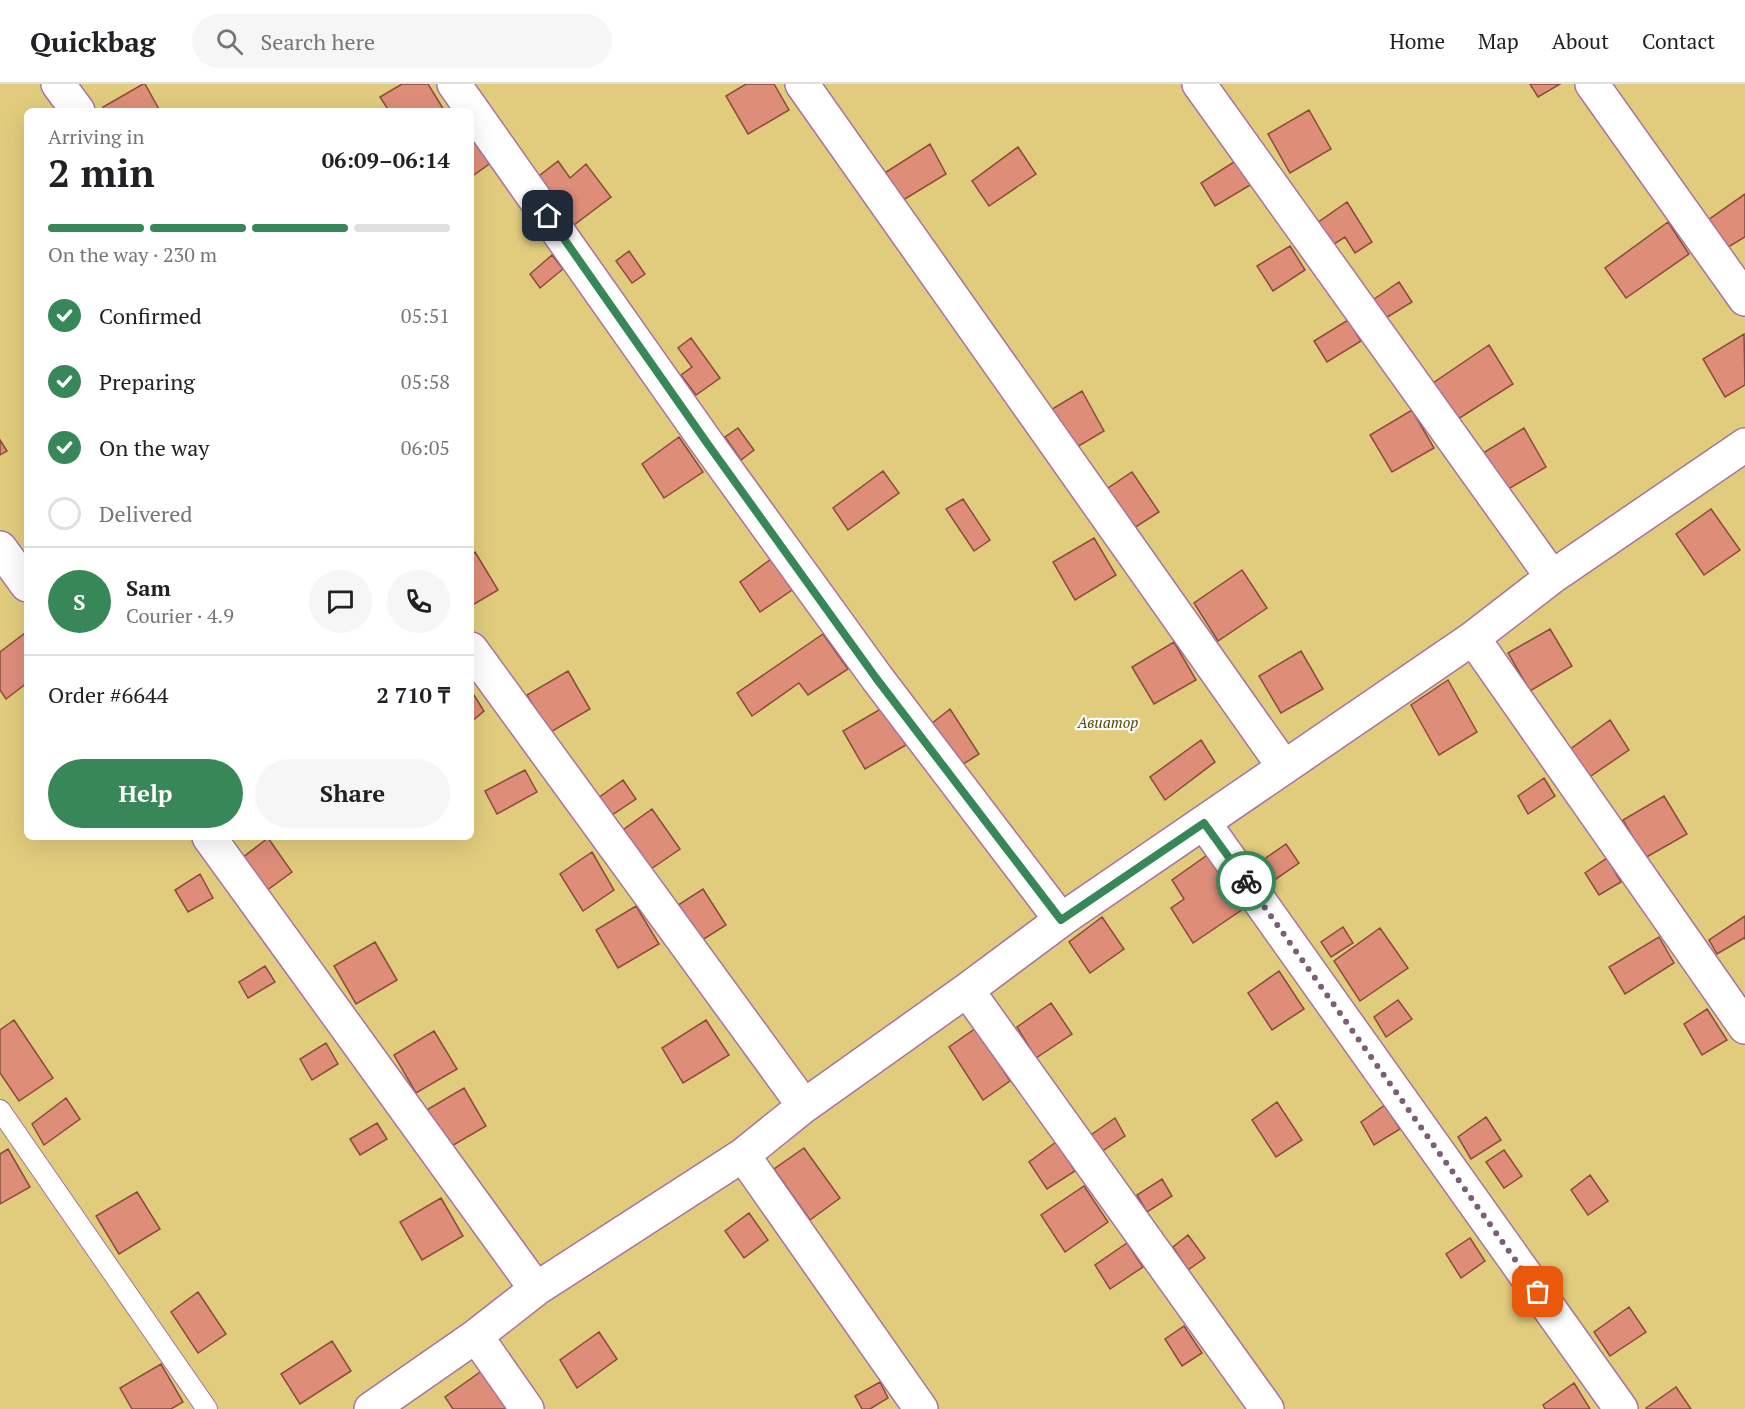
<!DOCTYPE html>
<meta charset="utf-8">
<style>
:root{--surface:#fff;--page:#f6f6f6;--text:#202124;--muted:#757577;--line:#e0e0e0;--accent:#378758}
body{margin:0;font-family:"PT Serif",serif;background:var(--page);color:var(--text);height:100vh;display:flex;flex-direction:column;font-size:22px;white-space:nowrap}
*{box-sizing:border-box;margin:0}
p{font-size:20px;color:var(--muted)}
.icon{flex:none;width:33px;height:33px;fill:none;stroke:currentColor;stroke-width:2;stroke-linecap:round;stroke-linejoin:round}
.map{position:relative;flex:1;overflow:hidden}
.side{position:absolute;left:24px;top:24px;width:450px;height:732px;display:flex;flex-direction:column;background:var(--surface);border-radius:9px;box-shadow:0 6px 24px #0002}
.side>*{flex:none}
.pin{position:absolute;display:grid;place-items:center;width:51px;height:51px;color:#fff;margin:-26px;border-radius:12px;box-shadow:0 3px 9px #0006}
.courier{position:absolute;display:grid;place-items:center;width:60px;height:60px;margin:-30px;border:4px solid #378758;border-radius:50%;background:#fff;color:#222;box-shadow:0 2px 8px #0007}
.head em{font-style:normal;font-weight:700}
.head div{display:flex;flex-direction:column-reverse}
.head{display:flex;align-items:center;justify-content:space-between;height:102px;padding:0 24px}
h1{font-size:39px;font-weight:700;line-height:45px}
.bar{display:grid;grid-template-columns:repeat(4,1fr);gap:9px 6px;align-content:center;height:72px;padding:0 24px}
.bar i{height:8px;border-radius:4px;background:var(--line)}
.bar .active{background:var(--accent)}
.bar p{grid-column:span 4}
.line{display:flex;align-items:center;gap:15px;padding:0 24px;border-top:2px solid var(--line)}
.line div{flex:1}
.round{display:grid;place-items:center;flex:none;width:63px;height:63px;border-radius:32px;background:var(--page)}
ol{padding:0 24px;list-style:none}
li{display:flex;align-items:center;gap:18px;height:66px}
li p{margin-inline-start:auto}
li .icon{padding:6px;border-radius:50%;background:var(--accent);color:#fff;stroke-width:4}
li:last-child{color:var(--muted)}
li i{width:33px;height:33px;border:3px solid var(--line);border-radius:50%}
.button{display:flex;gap:12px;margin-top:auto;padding:12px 24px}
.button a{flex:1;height:69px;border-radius:36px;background:var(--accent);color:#fff;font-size:24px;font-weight:700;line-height:69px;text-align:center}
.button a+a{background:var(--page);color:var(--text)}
header{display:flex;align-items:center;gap:36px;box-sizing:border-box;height:84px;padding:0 30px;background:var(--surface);border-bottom:2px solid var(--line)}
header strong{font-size:28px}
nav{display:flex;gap:33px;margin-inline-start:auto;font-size:21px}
.search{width:420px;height:54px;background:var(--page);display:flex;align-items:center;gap:15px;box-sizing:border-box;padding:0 21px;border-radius:33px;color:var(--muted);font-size:22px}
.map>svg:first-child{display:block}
.green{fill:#e1cc7d;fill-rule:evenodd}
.building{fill:#de8d79;stroke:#8a4b3b;stroke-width:1.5}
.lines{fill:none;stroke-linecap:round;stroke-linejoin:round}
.lane-casing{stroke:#a9739d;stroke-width:22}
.street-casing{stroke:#a9739d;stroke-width:36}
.lane{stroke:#fff;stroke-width:20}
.street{stroke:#fff;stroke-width:33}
.done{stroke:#7d5e76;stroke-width:6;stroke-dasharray:0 10.8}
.route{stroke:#378758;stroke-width:8}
.labels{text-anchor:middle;stroke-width:4.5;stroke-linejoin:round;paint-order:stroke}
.park-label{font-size:15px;font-style:italic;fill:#574806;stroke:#fcfcfc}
</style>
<header>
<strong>Quickbag</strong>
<div class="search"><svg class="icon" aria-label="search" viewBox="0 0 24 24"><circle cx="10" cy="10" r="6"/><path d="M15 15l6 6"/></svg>Search here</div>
<nav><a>Home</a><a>Map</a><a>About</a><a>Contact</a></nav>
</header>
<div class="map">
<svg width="1745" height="1325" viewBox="0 0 1745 1325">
<rect width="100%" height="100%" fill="#facaee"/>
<path class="green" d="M0 0H1745V1325H0ZM27 27H471V753H27Z"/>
<path class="building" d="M143 0H145L160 27H105L103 23Z
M402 0H428L444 26 389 27 380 13Z
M746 0H774L789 26 748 50 726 12Z
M1530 0H1560L1538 13Z
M1309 26 1331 65 1290 89 1268 50Z
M471 48 492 78 471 93Z
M930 60 946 90 900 118 883 90Z
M1018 63 1036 90 989 122 972 97Z
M1237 76 1252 100 1215 122 1201 99Z
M558 77 570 94 586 80 611 113 574 141 539 92Z
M1745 110V153L1725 165 1708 136Z
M1347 118 1372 158 1355 169 1345 153 1331 162 1317 139Z
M1668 138 1689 170 1626 214 1605 184Z
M1290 162 1305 186 1273 207 1257 182Z
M629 167 645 190 632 199 616 177Z
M552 171 563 185 540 204 530 190Z
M1399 198 1412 218 1381 237 1370 218Z
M1348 236 1361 257 1327 278 1314 257Z
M1744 250 1745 301 1725 313 1703 275Z
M691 254 720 294 696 311 681 291 692 283 678 264Z
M1489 261 1513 300 1455 337 1433 299Z
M1082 307 1104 347 1072 366 1049 327Z
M1412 326 1434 364 1392 388 1370 351Z
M738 344 754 366 741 376 725 353Z
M1524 344 1546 383 1505 407 1483 369Z
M679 353 703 388 664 414 642 380Z
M0 356 7 367 0 371Z
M883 387 899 409 848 446 833 424Z
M1132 388 1159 428 1131 446 1105 406Z
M963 415 990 456 974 467 946 425Z
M1711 425 1740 466 1704 491 1676 450Z
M1094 454 1116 491 1075 516 1053 478Z
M475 468 498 506 471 522V471Z
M771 475 792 506 760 528 740 498Z
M1242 486 1267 524 1218 557 1194 519Z
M1550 545 1572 582 1530 607 1508 569Z
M25 549 27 552V599L6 615 0 606V568Z
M823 550 848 585 808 611 799 599 752 632 737 609Z
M1174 558 1196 596 1154 620 1132 583Z
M1301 567 1323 605 1281 629 1259 592Z
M568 587 590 625 549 649 527 611Z
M1448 596 1477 648 1439 671 1411 621Z
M472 608 484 627 471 638V608Z
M884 623 906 661 865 685 843 647Z
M950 625 979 670 954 686 926 644Z
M1610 636 1629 666 1588 694 1569 666Z
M1201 656 1215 678 1165 716 1150 693Z
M525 686 537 708 497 730 485 707Z
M1544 694 1555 712 1528 730 1518 712Z
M623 696 636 715 606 735 594 717Z
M1664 712 1687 750 1645 774 1623 736Z
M652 725 680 765 648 787 620 748Z
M268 754 292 788 266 807 242 774Z
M1286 760 1299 779 1270 799 1257 780Z
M1213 767 1249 821 1193 859 1171 824 1184 815 1172 796Z
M592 768 614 806 583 827 560 790Z
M1607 774 1621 798 1599 811 1585 789Z
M200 790 213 814 188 828 175 806Z
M703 805 726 841 696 860 672 825Z
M636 822 659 860 618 884 596 846Z
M1745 832V855L1744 854 1717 870 1709 856Z
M1102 833 1124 865 1090 889 1069 858Z
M1343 843 1353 859 1331 873 1321 858Z
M1380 844 1408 884 1360 917 1334 877Z
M1659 853 1674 879 1625 910 1609 883Z
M375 858 397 896 356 920 334 882Z
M265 882 275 898 248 914 239 898Z
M1279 887 1304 925 1272 946 1248 909Z
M1398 916 1412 935 1386 953 1374 933Z
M1051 919 1072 950 1036 974 1017 943Z
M1707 925 1727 956 1702 971 1684 940Z
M14 936 53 994 19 1017 0 989V946Z
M706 936 729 971 683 999 662 964Z
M976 944 1010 997 983 1016 949 963Z
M434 947 457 985 416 1009 394 971Z
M326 959 338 980 312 996 300 975Z
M464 1004 486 1042 445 1066 423 1028Z
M66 1014 80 1035 44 1061 32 1040Z
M1277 1018 1302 1056 1276 1073 1252 1036Z
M1385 1021 1400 1045 1374 1061 1361 1038Z
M1486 1033 1501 1056 1471 1075 1458 1053Z
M1115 1034 1125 1052 1101 1068 1091 1051Z
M377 1039 387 1055 360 1071 350 1055Z
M1056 1058 1075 1087 1047 1105 1029 1078Z
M804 1064 840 1114 810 1136 774 1085Z
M8 1065 30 1103 0 1120V1070Z
M1504 1066 1522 1092 1504 1104 1486 1078Z
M1590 1091 1608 1117 1588 1131 1571 1106Z
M1162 1095 1172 1112 1147 1128 1137 1111Z
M1084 1102 1108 1138 1065 1168 1041 1131Z
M137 1108 160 1145 119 1170 96 1132Z
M441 1114 463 1152 422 1176 400 1138Z
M749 1129 768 1156 744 1174 725 1147Z
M1188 1151 1205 1174 1188 1186 1173 1163Z
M1470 1154 1485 1177 1461 1194 1446 1170Z
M1127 1159 1143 1183 1110 1205 1095 1181Z
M198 1208 226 1250 198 1269 171 1228Z
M1629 1223 1646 1248 1610 1272 1594 1248Z
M1184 1242 1202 1269 1182 1282 1165 1255Z
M599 1248 617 1275 577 1304 560 1276Z
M332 1257 351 1287 300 1320 281 1290Z
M161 1280 183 1318 171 1325H132L120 1304Z
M483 1286 512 1325H453L445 1313Z
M880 1298 888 1314 870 1325H862L855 1312Z
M1574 1299 1590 1325H1545L1543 1321Z
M1676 1303 1691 1325H1647L1646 1324Z"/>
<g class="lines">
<defs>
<path id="lane" d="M0 1026 207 1325"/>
<path id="street" d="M58 0 78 27
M454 0 707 359 877 594 1061 836
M802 0 1284 683
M1199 0 1552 493
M1592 0 1745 215
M0 464 27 501
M1473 554 1745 943
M471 565 804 1022
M1204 739 1621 1325
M209 753 536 1205
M967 906 1267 1325
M743 1071 921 1325
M476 1252 527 1325
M371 1325 476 1252 536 1205 743 1071 804 1022 967 906 1061 836 1473 554 1552 493 1745 361"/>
</defs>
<use href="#lane" class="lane-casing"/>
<use href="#street" class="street-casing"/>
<use href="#lane" class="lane"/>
<use href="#street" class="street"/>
</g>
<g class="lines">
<path class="done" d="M1246 797 1538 1208"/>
<path class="route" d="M548 132 707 359 876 594 1061 836 1204 739 1246 797"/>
</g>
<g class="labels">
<g class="park-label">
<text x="1108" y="644">Авиатор</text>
</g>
</g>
</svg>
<div class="pin" style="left:1538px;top:1208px;background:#ea580c"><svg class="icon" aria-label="bag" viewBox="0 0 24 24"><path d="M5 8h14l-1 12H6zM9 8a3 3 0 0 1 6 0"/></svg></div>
<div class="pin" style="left:548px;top:132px;background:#1f2937"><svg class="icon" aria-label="home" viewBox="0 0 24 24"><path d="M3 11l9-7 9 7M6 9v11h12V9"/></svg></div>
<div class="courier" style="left:1246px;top:797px"><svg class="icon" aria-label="bike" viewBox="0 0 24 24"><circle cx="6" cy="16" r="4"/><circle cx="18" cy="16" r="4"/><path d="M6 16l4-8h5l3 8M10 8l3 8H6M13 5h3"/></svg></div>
<section class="side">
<div class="head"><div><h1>2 min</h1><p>Arriving in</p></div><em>06:09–06:14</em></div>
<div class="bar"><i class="active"></i><i class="active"></i><i class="active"></i><i></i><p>On the way · 230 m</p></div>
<ol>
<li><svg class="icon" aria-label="check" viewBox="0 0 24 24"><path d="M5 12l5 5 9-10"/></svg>Confirmed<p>05:51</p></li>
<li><svg class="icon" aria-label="check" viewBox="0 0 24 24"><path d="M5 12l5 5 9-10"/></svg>Preparing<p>05:58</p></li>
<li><svg class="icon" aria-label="check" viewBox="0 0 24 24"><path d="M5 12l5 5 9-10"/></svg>On the way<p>06:05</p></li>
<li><i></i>Delivered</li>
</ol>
<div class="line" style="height:108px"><b class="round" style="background:var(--accent);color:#fff">S</b><div><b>Sam</b><p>Courier · 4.9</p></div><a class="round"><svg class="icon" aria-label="chat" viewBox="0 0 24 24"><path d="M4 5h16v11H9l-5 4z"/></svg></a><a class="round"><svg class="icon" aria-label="phone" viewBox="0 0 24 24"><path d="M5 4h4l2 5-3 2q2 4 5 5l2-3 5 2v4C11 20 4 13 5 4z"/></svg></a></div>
<div class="line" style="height:78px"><div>Order #6644</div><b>2 710 ₸</b></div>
<div class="button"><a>Help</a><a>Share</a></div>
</section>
</div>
